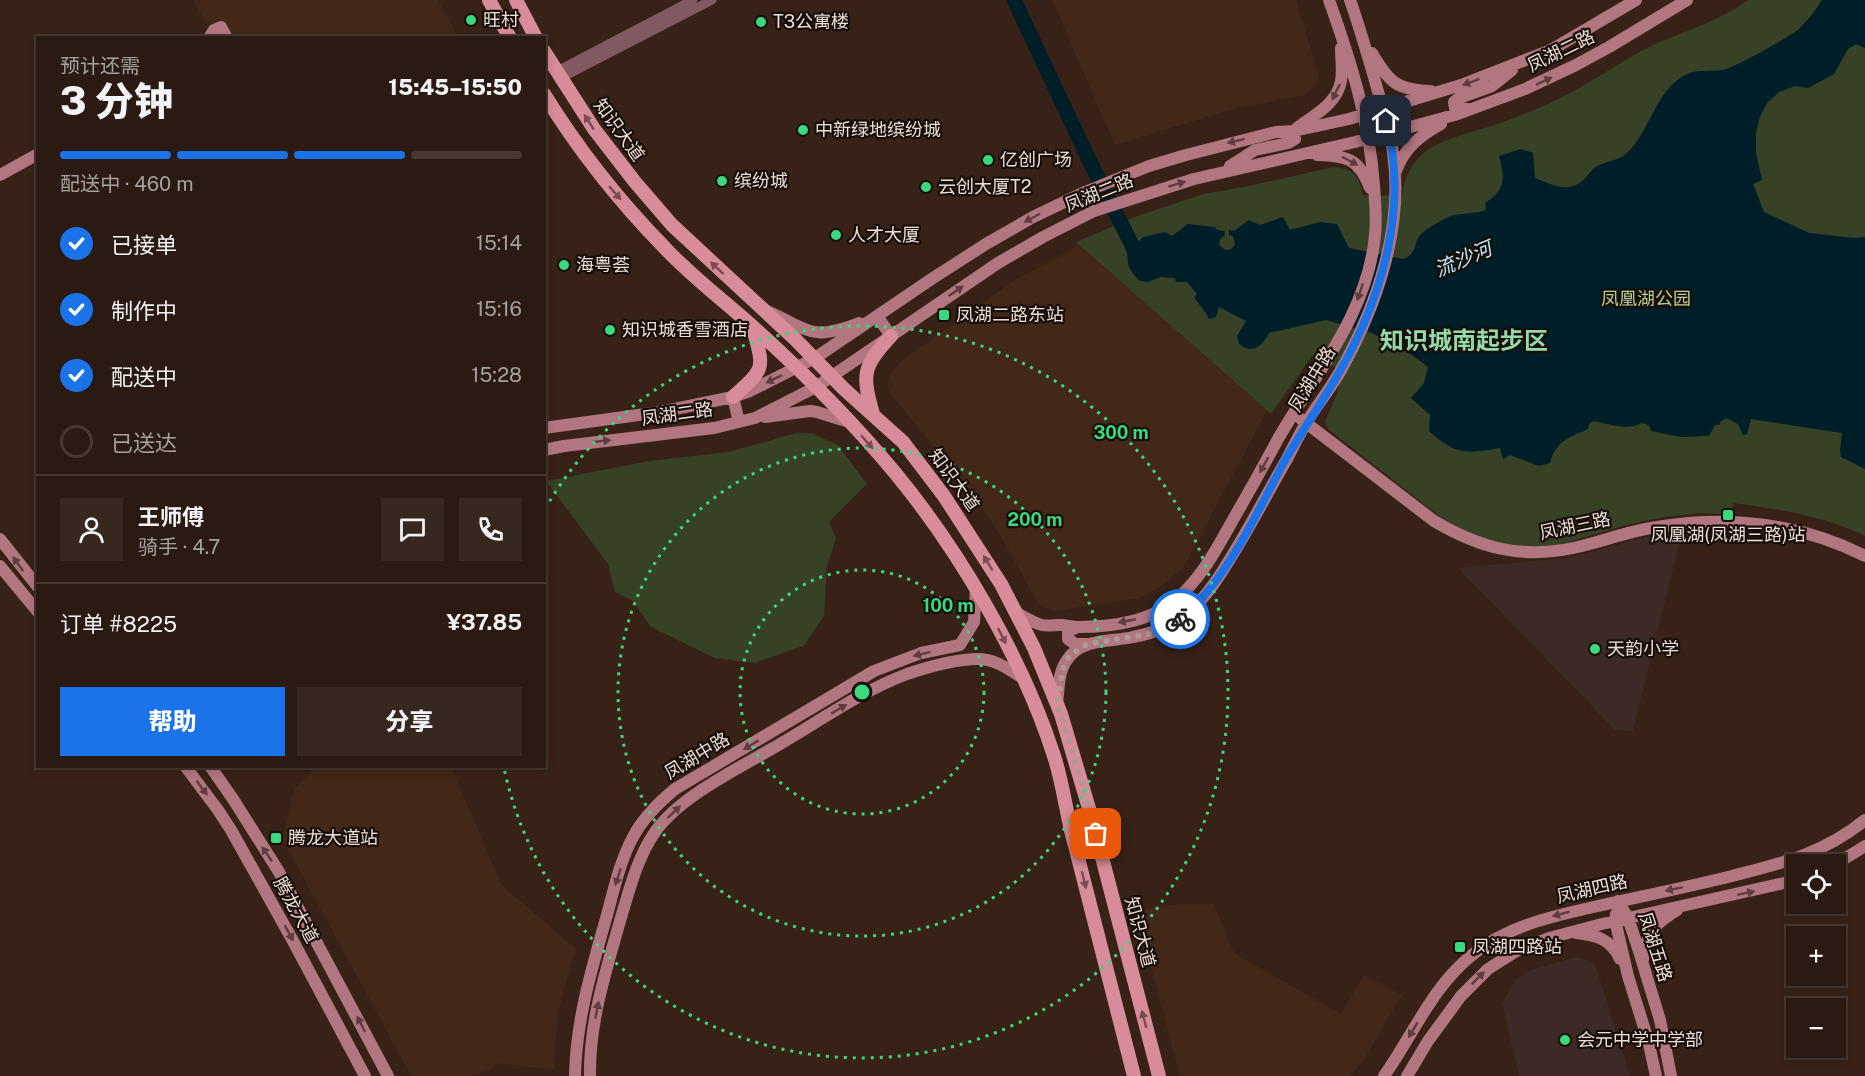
<!DOCTYPE html>
<html lang="zh">
<meta charset="utf-8">
<style>
:root{--surface:#2a1a11;--page:#36271f;--text:#f1f3f6;--muted:#a5a19f;--line:#463831;--accent:#1a73e8}
body{margin:0;font-family:"Public Sans","Noto Sans SC",sans-serif;background:var(--page);color:var(--text);height:100vh;display:flex;flex-direction:column;font-size:22px;white-space:nowrap}
*{box-sizing:border-box;margin:0}
p{font-size:20px;color:var(--muted)}
.icon{flex:none;width:33px;height:33px;fill:none;stroke:currentColor;stroke-width:2;stroke-linecap:round;stroke-linejoin:round}
.map{position:relative;flex:1;overflow:hidden}
.sheet{position:absolute;left:36px;top:36px;width:510px;height:732px;display:flex;flex-direction:column;background:var(--surface);border-radius:0px;box-shadow:0 3px 9px #0003,0 0 0 2px var(--line)}
.sheet>*{flex:none}
.buttons{position:absolute;left:1786px;top:854px;display:grid;gap:12px}
.buttons a{display:grid;place-items:center;width:60px;height:60px;border-radius:0px;background:var(--surface);box-shadow:0 3px 9px #0003,0 0 0 2px var(--line);font-size:30px}
.pin{position:absolute;display:grid;place-items:center;width:51px;height:51px;color:#fff;margin:-26px;border-radius:12px;box-shadow:0 3px 9px #0006}
.courier{position:absolute;display:grid;place-items:center;width:60px;height:60px;margin:-30px;border:4px solid #1a73e8;border-radius:50%;background:#fff;color:#222;box-shadow:0 2px 8px #0007}
.summary em{font-style:normal;font-weight:800}
.summary div{display:flex;flex-direction:column-reverse}
.summary{display:flex;align-items:center;justify-content:space-between;height:102px;padding:0 24px}
h1{font-size:39px;font-weight:800;line-height:45px}
.bar{display:grid;grid-template-columns:repeat(4,1fr);gap:9px 6px;align-content:center;height:72px;padding:0 24px}
.bar i{height:8px;border-radius:4px;background:var(--line)}
.bar .active{background:var(--accent)}
.bar p{grid-column:span 4}
.line{display:flex;align-items:center;gap:15px;padding:0 24px;border-top:2px solid var(--line)}
.line div{flex:1}
.round{display:grid;place-items:center;flex:none;width:63px;height:63px;border-radius:0px;background:var(--page)}
ol{padding:0 24px;list-style:none}
li{display:flex;align-items:center;gap:18px;height:66px}
li p{margin-inline-start:auto}
li .icon{padding:6px;border-radius:50%;background:var(--accent);color:#fff;stroke-width:4}
li:last-child{color:var(--muted)}
li i{width:33px;height:33px;border:3px solid var(--line);border-radius:50%}
.action{display:flex;gap:12px;margin-top:auto;padding:12px 24px}
.action a{flex:1;height:69px;border-radius:0px;background:var(--accent);color:#fff;font-size:24px;font-weight:800;line-height:69px;text-align:center}
.action a+a{background:var(--page);color:var(--text)}
.map>svg:first-child{display:block}
.built{fill:#432718}
.education{fill:#3d2a26}
.green{fill:#374126}
.water{fill:#001e28}
.lines{fill:none;stroke-linecap:round;stroke-linejoin:round}
.river{stroke:#001e28;stroke-width:15}
.street{stroke:#815a61;stroke-width:9}
.secondary{stroke:#b27681;stroke-width:12}
.primary{stroke:#d88b99;stroke-width:14}
.oneway{fill:#5d3d3f}
.oneway2{fill:#784c51}
.done{stroke:#ad9c93;stroke-width:6;stroke-dasharray:0 10.8}
.route{stroke:#1a73e8;stroke-width:8}
.ring{fill:none;stroke:#3ad87f;stroke-width:3;stroke-dasharray:3 6}
.poi-dot{fill:#3ad87f;stroke:#180e09;stroke-width:2}
.labels{text-anchor:middle;stroke-width:4.5;stroke-linejoin:round;paint-order:stroke}
.poi-label{font-size:18px;fill:#ecded6;stroke:#180e09;text-anchor:start}
.street-label{font-size:18px;fill:#ecded6;stroke:#180e09}
.park-label{font-size:18px;fill:#b7ce93;stroke:#180e09}
.water-label{font-size:20px;font-style:italic;fill:#bee8fa;stroke:#180e09}
.district-label{font-size:24px;font-weight:bold;fill:#92daa8;stroke:#180e09}
.centre{fill:#3ad87f;stroke:#180e09;stroke-width:3}
.ring-label{font-size:18px;text-anchor:middle;font-weight:bold;fill:#3ad87f;stroke:#180e09;stroke-width:4.5;stroke-linejoin:round;paint-order:stroke}
</style>
<div class="map">
<svg width="1865" height="1076" viewBox="0 0 1865 1076">
<rect width="100%" height="100%" fill="#382217"/>
<path class="built" d="M193 0H438L458 37H232L223 20 207 26Z
M1052 0H1296L1319 77 1315 87 1305 95 1233 109 1115 145Z
M1080 245 1267 411 1183 568 1160 587 1140 598 1053 611 1039 605 999 533 962 480 891 395 887 383 890 374 900 362 1013 281Z
M316 766 451 767 502 885 576 949 558 1012 554 1070 496 1063 495 1068 473 1076H411L283 840 294 790Z
M1214 904 1234 953 1341 1014 1364 975 1402 995 1365 1058 1351 1076H1180L1136 911 1173 905Z"/>
<path class="education" d="M1647 537 1679 544 1633 731 1615 730 1458 568 1568 558Z
M1577 957 1595 964 1630 1076H1519L1502 1003 1515 980 1531 970Z"/>
<path class="green" d="M1748 0H1865V536C1824 516 1778 509 1733 503L1732 514 1699 513 1658 518 1626 525 1562 544 1540 547H1521L1484 540 1443 519 1328 429 1325 421 1337 394 1342 371 1312 356 1271 414 1076 242 1140 215 1203 194 1249 186 1334 167C1353 169 1359 175 1363 195L1402 196C1404 178 1411 164 1425 152 1444 137 1483 130 1506 121 1533 111 1561 99 1586 84 1607 72 1627 58 1649 47 1683 31 1717 23 1748 0Z
M797 433H811L838 445 867 484 829 522 836 538 827 566 824 616 803 646 755 663 715 658 651 627 633 601 615 592 608 564 546 481 649 461 728 452Z"/>
<path class="water" d="M1822 0H1865V48L1856 44 1848 49 1834 74 1808 88 1795 86 1779 92 1768 102 1760 116 1756 133V153L1762 180 1753 184 1764 212 1809 233 1854 238 1865 237V469L1841 457 1840 450 1842 433 1751 419 1747 434 1743 435 1738 424 1726 418 1720 422 1719 425H1715L1709 436 1681 437 1651 431C1650 425 1648 424 1641 423 1630 431 1607 424 1594 421L1589 424 1588 429C1569 437 1555 442 1550 463L1539 466 1510 455 1503 459 1500 448C1465 454 1456 455 1429 431L1430 415 1411 398 1424 383 1428 367 1412 355 1372 333 1326 320 1269 333C1262 346 1253 355 1239 344L1237 336 1246 321 1219 307 1216 317 1209 319 1205 312 1194 297 1197 294 1187 282H1176L1175 278 1161 277 1148 282 1140 281C1135 277 1130 270 1128 264 1127 257 1129 255 1125 249L1140 241 1143 237 1165 232 1172 236 1188 224 1215 227 1217 230 1224 231 1225 235 1220 239 1219 244C1224 252 1231 252 1235 244L1233 236 1229 235V230L1234 231 1249 220 1260 225 1283 217 1290 230 1320 222 1337 224 1349 248 1403 259C1419 253 1412 243 1421 234 1426 229 1448 216 1454 215 1465 213 1476 214 1486 210L1485 203C1506 190 1505 178 1499 156L1521 149 1533 153 1535 178C1548 183 1564 192 1578 184 1584 181 1589 173 1594 168 1604 161 1619 161 1627 153 1651 130 1655 90 1687 74 1698 69 1712 72 1723 70 1734 68 1791 36 1799 29 1808 20 1816 10 1822 0Z"/>
<g class="lines">
<path class="river" d="M1014 0 1091 164 1132 245 1148 258"/>
<path class="street" d="M557 71 693 0
M561 78 712 0"/>
<path class="secondary" d="M209 38 214 30 221 27 227 38
M1372 53C1389 82 1396 90 1431 91
M1468 109 1455 108 1454 102 1459 98 1492 86 1512 70
M1297 128C1314 115 1337 104 1341 81 1343 71 1341 59 1341 48
M1317 155C1347 156 1359 158 1370 188
M1230 166 1255 150 1288 143 1295 139 1293 135 1282 132
M1396 171C1404 148 1421 135 1441 124
M0 175 38 154
M769 312C811 331 812 341 859 323
M877 316 891 336
M733 397 739 422
M765 417 810 411 817 412 849 422
M1301 419 1434 521C1480 548 1520 559 1573 548 1601 542 1628 531 1657 527 1728 515 1800 523 1865 556
M544 428 660 412 733 397 750 391 815 358 933 278 986 244 1033 217 1085 192 1149 166 1186 155 1276 132 1294 131 1349 119 1461 85 1551 50 1636 0
M544 450 564 446 714 428 755 418 816 387 998 263 1043 237 1094 211 1194 179 1355 142 1458 114 1525 89 1576 65 1609 47 1687 0
M0 539 38 587
M0 566 38 612
M1017 613C1025 617 1033 623 1042 625 1047 626 1054 625 1060 625 1066 625 1072 627 1078 627 1109 627 1148 622 1173 602 1201 580 1217 548 1234 518 1249 492 1264 465 1278 439 1315 374 1368 313 1375 235 1377 218 1375 202 1374 185 1369 119 1351 62 1329 0
M1077 627 1068 632V639L1075 644H1087
M1057 704C1059 689 1058 672 1067 660 1081 638 1111 642 1133 637 1154 633 1174 626 1190 611 1208 595 1221 574 1233 554 1252 523 1269 490 1287 459 1293 447 1299 435 1306 423 1317 405 1331 388 1341 370 1377 305 1404 227 1393 153 1391 133 1384 114 1379 95 1370 63 1361 31 1350 0
M185 766 218 810 231 830 293 941 365 1076
M210 766 233 799 279 872 388 1076
M1836 864 1865 846
M1618 901 1628 918 1638 948 1660 1020 1671 1076
M1616 914 1615 920 1628 976 1648 1040 1656 1076
M1576 933C1596 935 1611 939 1620 959
M1643 959C1647 932 1654 924 1677 910
M575 1076C576 1020 592 968 607 915 614 889 620 861 633 837 643 818 658 803 675 789L874 671 921 653 960 645 974 622 976 587
M590 1076C589 1023 606 971 620 921 629 891 637 858 655 832 680 796 741 767 780 744 821 720 862 691 907 674 928 667 955 659 978 659 995 659 1008 669 1023 678
M1384 1076C1413 1035 1432 987 1472 955 1508 925 1554 916 1598 906 1643 896 1688 887 1732 876 1783 863 1823 854 1865 820
M1407 1076 1428 1041 1461 996 1488 969 1518 950 1549 938 1602 924 1797 880"/>
<path class="primary" d="M489 0 510 38
M516 0 536 38
M544 51 594 129 635 182 672 225 795 339 844 389 903 442 944 496 1001 584 1034 648 1061 714 1091 815 1159 1076
M544 94C578 149 619 201 664 247 691 276 723 300 752 326 803 372 852 421 896 474 960 552 1023 659 1054 756 1063 783 1066 813 1074 842 1094 920 1114 998 1134 1076
M733 397C766 367 764 370 753 328
M873 414C862 375 862 367 891 336"/>
</g>
<defs><path id="oneway-solid" d="M-6-.8H1V-3.2L6.5 0L1 3.2V.8H-6Z" transform="scale(1.5)"/></defs>
<g class="oneway">
<use href="#oneway-solid" transform="translate(1544 81) rotate(-25)"/>
<use href="#oneway-solid" transform="translate(1471 82) rotate(160)"/>
<use href="#oneway-solid" transform="translate(1336 92) rotate(116)"/>
<use href="#oneway-solid" transform="translate(1236 141) rotate(166)"/>
<use href="#oneway-solid" transform="translate(1350 161) rotate(28)"/>
<use href="#oneway-solid" transform="translate(1177 184) rotate(-17)"/>
<use href="#oneway-solid" transform="translate(1032 218) rotate(152)"/>
<use href="#oneway-solid" transform="translate(956 291) rotate(-34)"/>
<use href="#oneway-solid" transform="translate(1360 292) rotate(109)"/>
<use href="#oneway-solid" transform="translate(774 379) rotate(154)"/>
<use href="#oneway-solid" transform="translate(602 441) rotate(-6)"/>
<use href="#oneway-solid" transform="translate(1264 465) rotate(119)"/>
<use href="#oneway-solid" transform="translate(18 564) rotate(-126)"/>
<use href="#oneway-solid" transform="translate(1127 621) rotate(169)"/>
<use href="#oneway-solid" transform="translate(922 654) rotate(166)"/>
<use href="#oneway-solid" transform="translate(839 709) rotate(-31)"/>
<use href="#oneway-solid" transform="translate(751 745) rotate(149)"/>
<use href="#oneway-solid" transform="translate(202 788) rotate(53)"/>
<use href="#oneway-solid" transform="translate(674 812) rotate(-43)"/>
<use href="#oneway-solid" transform="translate(267 854) rotate(-124)"/>
<use href="#oneway-solid" transform="translate(618 877) rotate(107)"/>
<use href="#oneway-solid" transform="translate(1674 889) rotate(168)"/>
<use href="#oneway-solid" transform="translate(1746 893) rotate(-12)"/>
<use href="#oneway-solid" transform="translate(1561 914) rotate(165)"/>
<use href="#oneway-solid" transform="translate(289 933) rotate(61)"/>
<use href="#oneway-solid" transform="translate(1478 978) rotate(-45)"/>
<use href="#oneway-solid" transform="translate(597 1010) rotate(-79)"/>
<use href="#oneway-solid" transform="translate(361 1024) rotate(-117)"/>
<use href="#oneway-solid" transform="translate(1413 1030) rotate(121)"/>
</g>
<g class="oneway2">
<use href="#oneway-solid" transform="translate(589 122) rotate(-123)"/>
<use href="#oneway-solid" transform="translate(615 193) rotate(49)"/>
<use href="#oneway-solid" transform="translate(717 268) rotate(-137)"/>
<use href="#oneway-solid" transform="translate(867 442) rotate(48)"/>
<use href="#oneway-solid" transform="translate(988 563) rotate(-121)"/>
<use href="#oneway-solid" transform="translate(1002 636) rotate(63)"/>
<use href="#oneway-solid" transform="translate(1084 880) rotate(76)"/>
<use href="#oneway-solid" transform="translate(1144 1019) rotate(-105)"/>
</g>
<g class="lines">
<path class="done" d="M1096 834 1071 747 1057 704 1063 668 1069 656 1087 644 1149 634 1163 629 1180 619"/>
<path class="route" d="M1180 619C1224 585 1257 513 1283 464 1301 432 1322 403 1340 371 1383 296 1409 206 1386 121"/>
</g>
<g class="ring">
<circle cx="862" cy="692" r="122"/>
<circle cx="862" cy="692" r="244"/>
<path d="M545 509A366 366 0 1 1 504 768"/>
</g>
<g class="poi-dot">
<circle cx="471" cy="20" r="6"/>
<circle cx="761" cy="22" r="6"/>
<circle cx="803" cy="130" r="6"/>
<circle cx="988" cy="160" r="6"/>
<circle cx="722" cy="181" r="6"/>
<circle cx="926" cy="187" r="6"/>
<circle cx="836" cy="235" r="6"/>
<circle cx="564" cy="265" r="6"/>
<rect x="938" y="309" width="12" height="12" rx="3"/>
<circle cx="610" cy="330" r="6"/>
<rect x="1722" y="509" width="12" height="12" rx="3"/>
<circle cx="1595" cy="649" r="6"/>
<rect x="270" y="832" width="12" height="12" rx="3"/>
<rect x="1454" y="941" width="12" height="12" rx="3"/>
<circle cx="1565" cy="1040" r="6"/>
</g>
<g class="labels">
<g class="poi-label">
<text x="483" y="26">旺村</text>
<text x="773" y="28">T3公寓楼</text>
<text x="815" y="136">中新绿地缤纷城</text>
<text x="1000" y="166">亿创广场</text>
<text x="734" y="187">缤纷城</text>
<text x="938" y="193">云创大厦T2</text>
<text x="848" y="241">人才大厦</text>
<text x="576" y="271">海粤荟</text>
<text x="956" y="321">凤湖二路东站</text>
<text x="622" y="336">知识城香雪酒店</text>
<text x="1728" y="541" text-anchor="middle">凤凰湖(凤湖三路)站</text>
<text x="1607" y="655">天韵小学</text>
<text x="288" y="844">腾龙大道站</text>
<text x="1472" y="953">凤湖四路站</text>
<text x="1577" y="1046">会元中学中学部</text>
</g>
<g class="street-label">
<text transform="translate(1561 51) rotate(-26)" y="6">凤湖二路</text>
<text transform="translate(619 130) rotate(54)" y="6">知识大道</text>
<text transform="translate(1099 193) rotate(-22)" y="6">凤湖二路</text>
<text transform="translate(1312 379) rotate(-59)" y="6">凤湖中路</text>
<text transform="translate(677 414) rotate(-8)" y="6">凤湖二路</text>
<text transform="translate(954 480) rotate(54)" y="6">知识大道</text>
<text transform="translate(1575 526) rotate(-12)" y="6">凤湖三路</text>
<text transform="translate(697 756) rotate(-31)" y="6">凤湖中路</text>
<text transform="translate(1592 889) rotate(-13)" y="6">凤湖四路</text>
<text transform="translate(296 910) rotate(61)" y="6">腾龙大道</text>
<text transform="translate(1140 932) rotate(75)" y="6">知识大道</text>
<text transform="translate(1655 947) rotate(72)" y="6">凤湖五路</text>
</g>
<g class="park-label">
<text x="1646" y="305">凤凰湖公园</text>
</g>
<g class="water-label">
<text transform="translate(1463 259) rotate(-23)" y="7">流沙河</text>
</g>
<g class="district-label">
<text x="1464" y="349">知识城南起步区</text>
</g>
</g>
<circle cx="862" cy="692" r="9" class="centre"/>
<g class="ring-label">
<text x="1121" y="439">300 m</text>
<text x="1035" y="526">200 m</text>
<text x="948" y="612">100 m</text>
</g>
</svg>
<div class="buttons">
<a><svg class="icon" aria-label="locate" viewBox="0 0 24 24"><circle cx="12" cy="12" r="6"/><path d="M12 2v4M12 18v4M2 12h4M18 12h4"/></svg></a>
<a>+</a>
<a>−</a>
</div>
<div class="pin" style="left:1096px;top:834px;background:#ea580c"><svg class="icon" aria-label="bag" viewBox="0 0 24 24"><path d="M5 8h14l-1 12H6zM9 8a3 3 0 0 1 6 0"/></svg></div>
<div class="pin" style="left:1386px;top:121px;background:#1f2937"><svg class="icon" aria-label="home" viewBox="0 0 24 24"><path d="M3 11l9-7 9 7M6 9v11h12V9"/></svg></div>
<div class="courier" style="left:1180px;top:619px"><svg class="icon" aria-label="bike" viewBox="0 0 24 24"><circle cx="6" cy="16" r="4"/><circle cx="18" cy="16" r="4"/><path d="M6 16l4-8h5l3 8M10 8l3 8H6M13 5h3"/></svg></div>
<section class="sheet">
<div class="summary"><div><h1>3 分钟</h1><p>预计还需</p></div><em>15:45–15:50</em></div>
<div class="bar"><i class="active"></i><i class="active"></i><i class="active"></i><i></i><p>配送中 · 460 m</p></div>
<ol>
<li><svg class="icon" aria-label="check" viewBox="0 0 24 24"><path d="M5 12l5 5 9-10"/></svg>已接单<p>15:14</p></li>
<li><svg class="icon" aria-label="check" viewBox="0 0 24 24"><path d="M5 12l5 5 9-10"/></svg>制作中<p>15:16</p></li>
<li><svg class="icon" aria-label="check" viewBox="0 0 24 24"><path d="M5 12l5 5 9-10"/></svg>配送中<p>15:28</p></li>
<li><i></i>已送达</li>
</ol>
<div class="line" style="height:108px"><a class="round"><svg class="icon" aria-label="person" viewBox="0 0 24 24"><circle cx="12" cy="8" r="4"/><path d="M4 21q1-7 8-7t8 7"/></svg></a><div><b>王师傅</b><p>骑手 · 4.7</p></div><a class="round"><svg class="icon" aria-label="chat" viewBox="0 0 24 24"><path d="M4 5h16v11H9l-5 4z"/></svg></a><a class="round"><svg class="icon" aria-label="phone" viewBox="0 0 24 24"><path d="M5 4h4l2 5-3 2q2 4 5 5l2-3 5 2v4C11 20 4 13 5 4z"/></svg></a></div>
<div class="line" style="height:78px"><div>订单 #8225</div><b>¥37.85</b></div>
<div class="action"><a>帮助</a><a>分享</a></div>
</section>
</div>
